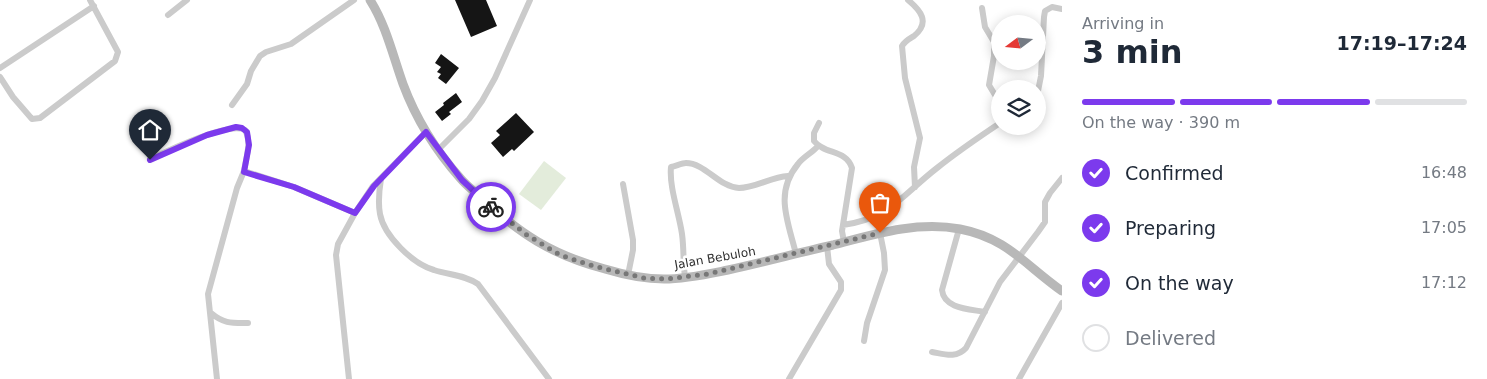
<!DOCTYPE html>
<meta charset="utf-8">
<style>
:root{--surface:#fff;--page:#f6f6f7;--text:#1f2937;--muted:#747a83;--line:#e0e1e3;--accent:#7c3aed}
body{margin:0;font-family:"DejaVu Sans",sans-serif;background:var(--page);color:var(--text);height:100vh;display:flex;flex-direction:column;font-size:19px;white-space:nowrap}
*{box-sizing:border-box;margin:0}
p{font-size:16px;color:var(--muted)}
.icon{flex:none;width:28px;height:28px;fill:none;stroke:currentColor;stroke-width:2;stroke-linecap:round;stroke-linejoin:round}
.map{position:relative;flex:1;overflow:hidden}
.sheet{display:flex;flex-direction:column;background:var(--surface);width:425px}
.sheet>*{flex:none}
.needle{width:32px;rotate:254deg}
.buttons{position:absolute;left:991px;top:15px;display:grid;gap:10px}
.buttons a{display:grid;place-items:center;width:55px;height:55px;border-radius:50%;background:var(--surface);box-shadow:0 2px 12px #0003;font-size:25px}
.pin{position:absolute;display:grid;place-items:center;width:42px;height:42px;color:#fff;margin:-51px -21px;border-radius:50% 50% 50% 0;rotate:-45deg;box-shadow:0 0 5px #0007}
.pin .icon{rotate:45deg}
.courier{position:absolute;display:grid;place-items:center;width:50px;height:50px;margin:-25px;border:4px solid #7c3aed;border-radius:50%;background:#fff;color:#222;box-shadow:0 1px 6px #0007}
.overview em{font-style:normal;font-weight:700}
.overview div{display:flex;flex-direction:column-reverse}
.overview{display:flex;align-items:center;justify-content:space-between;height:85px;padding:0 20px}
h1{font-size:32px;font-weight:700;line-height:38px}
.bar{display:grid;grid-template-columns:repeat(4,1fr);gap:8px 5px;align-content:center;height:60px;padding:0 20px}
.bar i{height:6px;border-radius:4px;background:var(--line)}
.bar .current{background:var(--accent)}
.bar p{grid-column:span 4}
ol{padding:0 20px;list-style:none}
li{display:flex;align-items:center;gap:15px;height:55px}
li p{margin-inline-start:auto}
li .icon{padding:5px;border-radius:50%;background:var(--accent);color:#fff;stroke-width:4}
li:last-child{color:var(--muted)}
li i{width:28px;height:28px;border:2px solid var(--line);border-radius:50%}
main{display:flex;flex:1;min-height:0}
.map>svg:first-child{display:block}
.green{fill:#e3ecdb}
.building{fill:#151515}
.lines{fill:none;stroke-linecap:round;stroke-linejoin:round}
.minor{stroke:#cbcbcb;stroke-width:6}
.secondary{stroke:#b8b8b8;stroke-width:9}
.done{stroke:#777;stroke-width:5;stroke-dasharray:0 9}
.route{stroke:#7c3aed;stroke-width:6}
.labels{text-anchor:middle;stroke-width:5;stroke-linejoin:round;paint-order:stroke}
.street-label{font-size:12px;fill:#2e2e2e;stroke:#fff}
</style>
<main>
<div class="map">
<svg width="1062" height="379" viewBox="0 0 1062 379">
<rect width="100%" height="100%" fill="#fff"/>
<path class="green" d="M544 161 566 178 541 210 519 194Z"/>
<path class="building" d="M455 0H486L497 26 471 37Z
M441 54 459 68 446 84 438 78 441 74 437 72 441 67 435 63Z
M456 93 462 102 449 112 451 114 442 121 435 112 444 105 443 103Z
M516 113 534 132 514 151 512 149 503 157 491 143 500 135 496 131Z"/>
<g class="lines">
<path class="minor" d="M908 0C920 10 931 22 914 36 909 39 905 41 902 46L905 78 920 138 914 167 915 187
M982 8 985 27 994 42V56L989 85 998 100 1000 111
M168 15 187 0
M0 68 94 6
M0 77 13 97 32 119 40 118 115 61 118 52 90 0
M1038 91 1041 76 1044 17 1045 11 1052 7 1062 9
M232 105 247 84 251 71 260 56 266 52 291 44 354 0
M819 123 814 133V141C825 155 846 149 852 168L842 231 844 242
M438 150 469 119 482 101 495 78 530 0
M150 159C167 151 229 121 245 130 252 142 246 158 244 171
M381 179C379 191 378 203 380 214 384 236 413 264 434 270 449 275 465 275 478 284L549 379
M623 184 633 240V250L628 275
M843 225C891 218 902 195 937 168 957 152 979 137 1000 123
M959 229 942 290C944 309 970 309 985 312
M796 254C788 221 774 193 798 164 803 157 812 153 818 146
M685 277C683 263 684 248 682 234 679 213 669 187 671 167 676 166 682 163 686 163 705 163 719 187 739 188 755 188 771 177 788 176
M211 313C224 324 232 323 248 323
M864 341 867 323 885 270 884 253 880 233
M932 352C944 354 956 359 966 348L1000 282 1038 232 1045 222V202L1050 193 1062 178
M217 379 208 294 237 188 244 171 294 187 355 213
M349 379 336 255 338 244 355 213 373 186 426 132
M789 379 841 290V282L829 264 827 246
M1019 379 1062 303"/>
<path class="secondary" d="M370 0C386 25 393 56 403 84 416 119 436 151 461 179 467 186 474 191 480 197 520 234 552 255 605 269 625 275 644 279 664 279 686 279 708 274 728 270 764 262 798 253 833 245 875 234 917 221 960 229 1007 238 1025 265 1062 291"/>
</g>
<g class="lines">
<path class="done" d="M491 207 527 235 560 255 593 266 644 278 666 279 708 274 880 233"/>
<path class="route" d="M150 160 207 135 236 127 242 128 247 132 249 145 244 172 294 187 355 213 374 186 426 132 462 180 491 207"/>
</g>
<g class="labels">
<g class="street-label">
<text transform="translate(715 258) rotate(-10)" y="4">Jalan Bebuloh</text>
</g>
</g>
</svg>
<div class="buttons">
<a><svg class="needle" viewBox="-14 -14 28 28"><path d="M0-13l5 13h-10z" fill="#e53935"/><path d="M0 13l5-13h-10z" fill="#747a83"/></svg></a>
<a><svg class="icon" aria-label="layers" viewBox="0 0 24 24"><path d="M12 4l9 5-9 5-9-5zM3 14l9 5 9-5"/></svg></a>
</div>
<div class="pin" style="left:880px;top:233px;background:#ea580c"><svg class="icon" aria-label="bag" viewBox="0 0 24 24"><path d="M5 8h14l-1 12H6zM9 8a3 3 0 0 1 6 0"/></svg></div>
<div class="pin" style="left:150px;top:160px;background:#1f2937"><svg class="icon" aria-label="home" viewBox="0 0 24 24"><path d="M3 11l9-7 9 7M6 9v11h12V9"/></svg></div>
<div class="courier" style="left:491px;top:207px"><svg class="icon" aria-label="bike" viewBox="0 0 24 24"><circle cx="6" cy="16" r="4"/><circle cx="18" cy="16" r="4"/><path d="M6 16l4-8h5l3 8M10 8l3 8H6M13 5h3"/></svg></div>
</div>
<section class="sheet">
<div class="overview"><div><h1>3 min</h1><p>Arriving in</p></div><em>17:19–17:24</em></div>
<div class="bar"><i class="current"></i><i class="current"></i><i class="current"></i><i></i><p>On the way · 390 m</p></div>
<ol>
<li><svg class="icon" aria-label="check" viewBox="0 0 24 24"><path d="M5 12l5 5 9-10"/></svg>Confirmed<p>16:48</p></li>
<li><svg class="icon" aria-label="check" viewBox="0 0 24 24"><path d="M5 12l5 5 9-10"/></svg>Preparing<p>17:05</p></li>
<li><svg class="icon" aria-label="check" viewBox="0 0 24 24"><path d="M5 12l5 5 9-10"/></svg>On the way<p>17:12</p></li>
<li><i></i>Delivered</li>
</ol>
</section>
</main>
